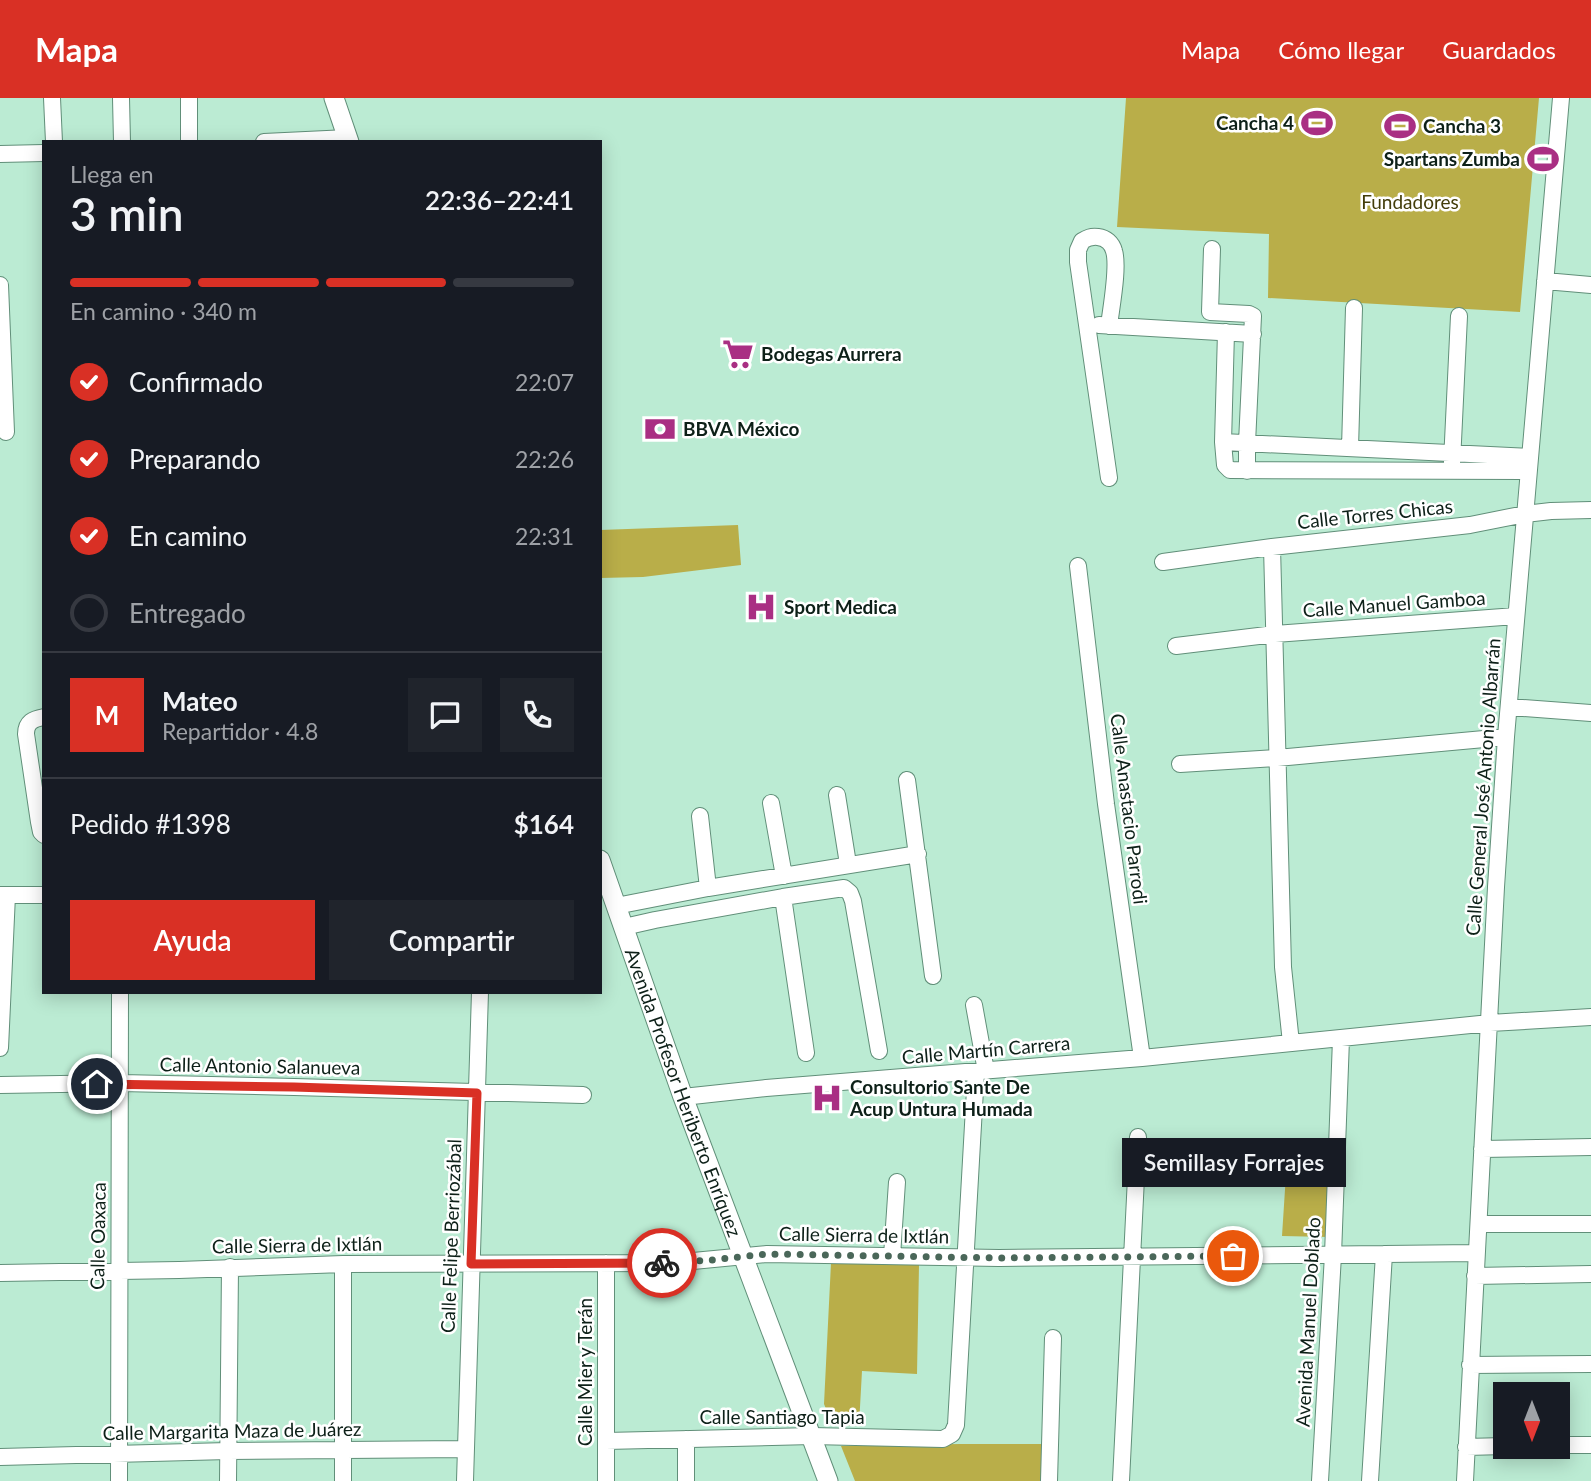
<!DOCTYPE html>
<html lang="es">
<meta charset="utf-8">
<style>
:root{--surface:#171b24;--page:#20242c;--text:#f1f3f6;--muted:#9ea1a6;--line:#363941;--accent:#d93025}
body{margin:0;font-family:Lato,sans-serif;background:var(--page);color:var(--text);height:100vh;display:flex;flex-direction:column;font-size:26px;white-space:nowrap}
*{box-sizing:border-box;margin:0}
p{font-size:23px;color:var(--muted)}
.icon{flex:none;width:38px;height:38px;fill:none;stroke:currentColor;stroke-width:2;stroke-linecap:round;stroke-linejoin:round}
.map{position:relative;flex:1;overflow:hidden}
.sheet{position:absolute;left:42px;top:42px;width:560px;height:854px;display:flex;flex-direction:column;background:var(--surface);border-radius:0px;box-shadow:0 4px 18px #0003}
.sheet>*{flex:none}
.needle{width:46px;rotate:180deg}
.controls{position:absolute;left:1493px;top:1284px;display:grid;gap:14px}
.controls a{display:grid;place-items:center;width:77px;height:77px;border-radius:0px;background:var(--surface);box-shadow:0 4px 18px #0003;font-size:35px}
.pin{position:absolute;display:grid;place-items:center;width:60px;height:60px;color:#fff;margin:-30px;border:4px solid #fff;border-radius:50%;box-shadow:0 2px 7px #0007}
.courier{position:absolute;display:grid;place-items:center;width:70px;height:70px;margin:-35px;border:5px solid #d93025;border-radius:50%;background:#fff;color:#222;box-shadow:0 2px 9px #0007}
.bubble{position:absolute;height:49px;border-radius:0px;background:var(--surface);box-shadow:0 4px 18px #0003;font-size:23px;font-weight:600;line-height:49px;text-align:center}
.headline em{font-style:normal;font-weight:600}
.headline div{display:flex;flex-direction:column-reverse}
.headline{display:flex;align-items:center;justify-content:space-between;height:119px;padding:0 28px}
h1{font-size:46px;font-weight:600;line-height:52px}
.bar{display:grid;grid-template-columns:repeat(4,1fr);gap:10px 7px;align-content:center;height:84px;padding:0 28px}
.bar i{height:9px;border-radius:5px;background:var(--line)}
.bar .current{background:var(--accent)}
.bar p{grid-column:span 4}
.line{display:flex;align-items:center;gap:18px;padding:0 28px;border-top:2px solid var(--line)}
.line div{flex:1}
.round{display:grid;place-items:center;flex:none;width:74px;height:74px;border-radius:0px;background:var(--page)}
ol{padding:0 28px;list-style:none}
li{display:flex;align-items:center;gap:21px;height:77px}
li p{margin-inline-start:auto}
li .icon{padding:7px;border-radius:50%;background:var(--accent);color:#fff;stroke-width:4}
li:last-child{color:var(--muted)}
li i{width:38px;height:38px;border:4px solid var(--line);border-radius:50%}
.primary-button{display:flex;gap:14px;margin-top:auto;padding:14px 28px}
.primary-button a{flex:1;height:80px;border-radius:0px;background:var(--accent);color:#fff;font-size:28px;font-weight:600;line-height:80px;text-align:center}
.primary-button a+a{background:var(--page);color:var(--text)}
header{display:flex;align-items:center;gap:42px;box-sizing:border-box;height:98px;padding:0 35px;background:var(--accent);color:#fff}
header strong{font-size:33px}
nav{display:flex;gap:38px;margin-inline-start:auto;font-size:24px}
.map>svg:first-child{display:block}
.green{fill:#b9ae49}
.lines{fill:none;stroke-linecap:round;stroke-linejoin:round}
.minor-casing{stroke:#618f79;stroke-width:18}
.major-casing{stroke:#618f79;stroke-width:21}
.minor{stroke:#fff;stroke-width:16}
.major{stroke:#fff;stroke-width:19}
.done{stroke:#4a6759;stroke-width:7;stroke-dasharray:0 12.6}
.route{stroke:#d93025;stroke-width:9}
.labels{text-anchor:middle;stroke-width:5;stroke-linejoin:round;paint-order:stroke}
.poi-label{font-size:19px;font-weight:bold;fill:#0d2018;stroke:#fff;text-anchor:start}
.park-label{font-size:19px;fill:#433d0a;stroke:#fff}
.street-label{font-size:19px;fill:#0d2018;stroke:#fff}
</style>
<header>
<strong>Mapa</strong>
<nav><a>Mapa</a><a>Cómo llegar</a><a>Guardados</a></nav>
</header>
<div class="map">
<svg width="1591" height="1383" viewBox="0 0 1591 1383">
<rect width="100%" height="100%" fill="#bbebd3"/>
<path class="green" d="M1126 0H1539L1520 214 1268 200 1269 136 1117 129Z
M738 427 741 467 643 479 600 480V432Z
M1288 1045 1333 1047 1328 1139 1282 1138Z
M831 1165 919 1167 917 1276 862 1273 859 1327 833 1328 824 1306Z
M960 1346H1043L1041 1383H855L841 1348Z"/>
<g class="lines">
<defs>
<path id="minor" d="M52 0 54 44
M121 0 122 44
M189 44V0
M264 44 348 40
M0 56 44 55
M1212 151 1210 214 1249 216 1253 218 1247 345V373
M1545 183 1591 187
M0 187 6 334
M1099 227 1253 236
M1109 228C1111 210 1119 169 1114 153 1112 145 1106 140 1098 139 1091 138 1087 140 1082 143L1078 152V164L1109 380
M1226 234 1223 344 1225 367 1230 372 1528 373
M1223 344 1530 359
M1350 350 1354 210
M1452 364 1459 218
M1272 449 1283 869 1291 945
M1163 464 1272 449 1470 427 1525 416 1551 413 1591 412
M1078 468 1106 706 1142 960
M1176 548 1275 536 1516 518
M1509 609 1591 615
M44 619C33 621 26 624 26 636L39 724 41 734 44 737
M1180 666 1277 660 1506 639
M907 682 933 878
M837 697 848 766
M771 705 784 778
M700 718 708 790
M0 797H44
M783 799 806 955
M616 808 708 790 918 756
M624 829 655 822 783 799 844 790 850 795 853 803 879 953
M974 907 986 973
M0 950 7 797
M0 987 121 985 294 989 583 997
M683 999 766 990 1142 960 1490 925 1591 919
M1482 1051 1591 1049
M1479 1126H1591
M892 1158 897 1084
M606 1165V1383
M0 1175 179 1172 343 1166 672 1165 767 1156 999 1160 1476 1155
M1475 1178 1591 1176
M1470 1267 1591 1266
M686 1341V1383
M606 1343 812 1338 943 1341 952 1336 956 1327 976 974
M1558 1347H1591
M1466 1349 1505 1348
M0 1359 228 1353 465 1351
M119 1383 120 894
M228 1383 230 1169
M343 1383V1166
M465 1383 480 894
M1049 1383 1053 1240
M1121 1383 1138 1039
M1320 1383 1333 1157 1341 941
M1370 1383 1384 1156
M1465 1383 1496 789 1506 639 1561 0"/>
<g id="major">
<path d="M334 0 349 44"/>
<path id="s1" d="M600 762 683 999 828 1383"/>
</g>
</defs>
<use href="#minor" class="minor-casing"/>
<use href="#major" class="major-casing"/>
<use href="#minor" class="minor"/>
<use href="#major" class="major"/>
</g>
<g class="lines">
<path class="done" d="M662 1165 712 1162 766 1156 999 1160 1233 1158"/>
<path class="route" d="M97 986 294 989 477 995 471 1166 662 1165"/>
</g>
<defs>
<symbol id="stadium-bare" viewBox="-9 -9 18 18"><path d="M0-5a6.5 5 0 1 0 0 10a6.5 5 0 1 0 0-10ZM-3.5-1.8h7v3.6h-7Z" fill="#a92f83" stroke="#fff" stroke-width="2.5" paint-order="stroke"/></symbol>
<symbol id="supermarket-bare" viewBox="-9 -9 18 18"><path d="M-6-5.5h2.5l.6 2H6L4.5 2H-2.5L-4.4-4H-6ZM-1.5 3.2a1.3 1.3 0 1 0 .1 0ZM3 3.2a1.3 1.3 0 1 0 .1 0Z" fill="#a92f83" stroke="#fff" stroke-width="2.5" paint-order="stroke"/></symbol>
<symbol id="bank-bare" viewBox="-9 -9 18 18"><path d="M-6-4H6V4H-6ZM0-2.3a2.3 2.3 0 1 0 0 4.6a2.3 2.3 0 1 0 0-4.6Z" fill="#a92f83" stroke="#fff" stroke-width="2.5" paint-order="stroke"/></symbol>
<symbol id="hospital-bare" viewBox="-9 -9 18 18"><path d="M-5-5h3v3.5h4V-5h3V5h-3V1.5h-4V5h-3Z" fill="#a92f83" stroke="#fff" stroke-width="2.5" paint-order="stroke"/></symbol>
</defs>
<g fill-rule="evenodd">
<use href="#stadium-bare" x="1295" y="3" width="44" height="44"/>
<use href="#stadium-bare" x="1378" y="6" width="44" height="44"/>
<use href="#stadium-bare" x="1521" y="39" width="44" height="44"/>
<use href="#supermarket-bare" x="716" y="234" width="44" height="44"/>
<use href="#bank-bare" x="638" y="309" width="44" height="44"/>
<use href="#hospital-bare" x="739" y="487" width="44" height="44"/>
<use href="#hospital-bare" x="805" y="978" width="44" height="44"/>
</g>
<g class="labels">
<g class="poi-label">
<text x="1294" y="32" text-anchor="end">Cancha 4</text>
<text x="1423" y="35">Cancha 3</text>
<text x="1520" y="68" text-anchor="end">Spartans Zumba</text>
<text x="761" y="263">Bodegas Aurrera</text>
<text x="683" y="338">BBVA México</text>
<text x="784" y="516">Sport Medica</text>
<text x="850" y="996">Consultorio Sante De<tspan x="850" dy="22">Acup Untura Humada</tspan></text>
</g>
<g class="park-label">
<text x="1410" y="111">Fundadores</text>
</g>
<g class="street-label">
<text transform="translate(1375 416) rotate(-6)" y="7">Calle Torres Chicas</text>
<text transform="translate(1394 506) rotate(-4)" y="7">Calle Manuel Gamboa</text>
<text transform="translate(1483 689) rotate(-86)" y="7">Calle General José Antonio Albarrán</text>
<text transform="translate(1129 711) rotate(83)" y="7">Calle Anastacio Parrodi</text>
<text transform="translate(986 952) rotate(-5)" y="7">Calle Martín Carrera</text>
<text transform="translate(260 968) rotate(1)" y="7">Calle Antonio Salanueva</text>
<text dy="7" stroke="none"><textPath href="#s1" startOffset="247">Avenida Profesor Heriberto Enríquez</textPath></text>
<text transform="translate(864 1137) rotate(1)" y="7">Calle Sierra de Ixtlán</text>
<text transform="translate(98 1138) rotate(-89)" y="7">Calle Oaxaca</text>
<text transform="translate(451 1138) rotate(-88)" y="7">Calle Felipe Berriozábal</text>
<text transform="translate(297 1147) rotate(-1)" y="7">Calle Sierra de Ixtlán</text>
<text transform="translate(1308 1224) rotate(-87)" y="7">Avenida Manuel Doblado</text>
<text transform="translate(585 1274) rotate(-90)" y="7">Calle Mier y Terán</text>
<text x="782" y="1326">Calle Santiago Tapia</text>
<text transform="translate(232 1333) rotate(-1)" y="7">Calle Margarita Maza de Juárez</text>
</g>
</g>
</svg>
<div class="controls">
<a><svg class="needle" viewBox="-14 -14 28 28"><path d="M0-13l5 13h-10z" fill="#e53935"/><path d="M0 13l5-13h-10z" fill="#9ea1a6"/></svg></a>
</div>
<div class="pin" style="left:1233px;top:1158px;background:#ea580c"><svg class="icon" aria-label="bag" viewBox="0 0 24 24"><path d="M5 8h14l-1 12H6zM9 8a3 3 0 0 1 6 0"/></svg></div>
<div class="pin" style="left:97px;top:986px;background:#1f2937"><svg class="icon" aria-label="home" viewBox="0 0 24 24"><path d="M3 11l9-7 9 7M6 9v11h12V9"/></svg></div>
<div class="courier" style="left:662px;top:1165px"><svg class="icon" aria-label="bike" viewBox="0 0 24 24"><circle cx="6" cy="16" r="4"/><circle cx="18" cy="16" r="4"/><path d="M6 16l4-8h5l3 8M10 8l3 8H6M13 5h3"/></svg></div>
<div class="bubble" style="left:1122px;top:1040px;width:224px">Semillasy Forrajes</div>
<section class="sheet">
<div class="headline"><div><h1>3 min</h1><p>Llega en</p></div><em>22:36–22:41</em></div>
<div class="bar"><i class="current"></i><i class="current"></i><i class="current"></i><i></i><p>En camino · 340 m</p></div>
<ol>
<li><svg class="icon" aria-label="check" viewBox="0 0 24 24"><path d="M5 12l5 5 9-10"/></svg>Confirmado<p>22:07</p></li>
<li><svg class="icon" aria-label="check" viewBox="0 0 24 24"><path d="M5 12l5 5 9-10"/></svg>Preparando<p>22:26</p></li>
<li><svg class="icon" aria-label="check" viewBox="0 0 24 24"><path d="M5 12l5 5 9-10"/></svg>En camino<p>22:31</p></li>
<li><i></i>Entregado</li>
</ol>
<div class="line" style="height:126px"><b class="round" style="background:var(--accent);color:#fff">M</b><div><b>Mateo</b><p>Repartidor · 4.8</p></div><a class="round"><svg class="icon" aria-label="chat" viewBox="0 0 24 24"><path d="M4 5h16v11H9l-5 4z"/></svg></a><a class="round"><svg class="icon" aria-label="phone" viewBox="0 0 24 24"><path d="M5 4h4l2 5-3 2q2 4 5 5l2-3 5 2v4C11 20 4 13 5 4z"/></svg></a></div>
<div class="line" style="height:91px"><div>Pedido #1398</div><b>$164</b></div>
<div class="primary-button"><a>Ayuda</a><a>Compartir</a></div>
</section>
</div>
